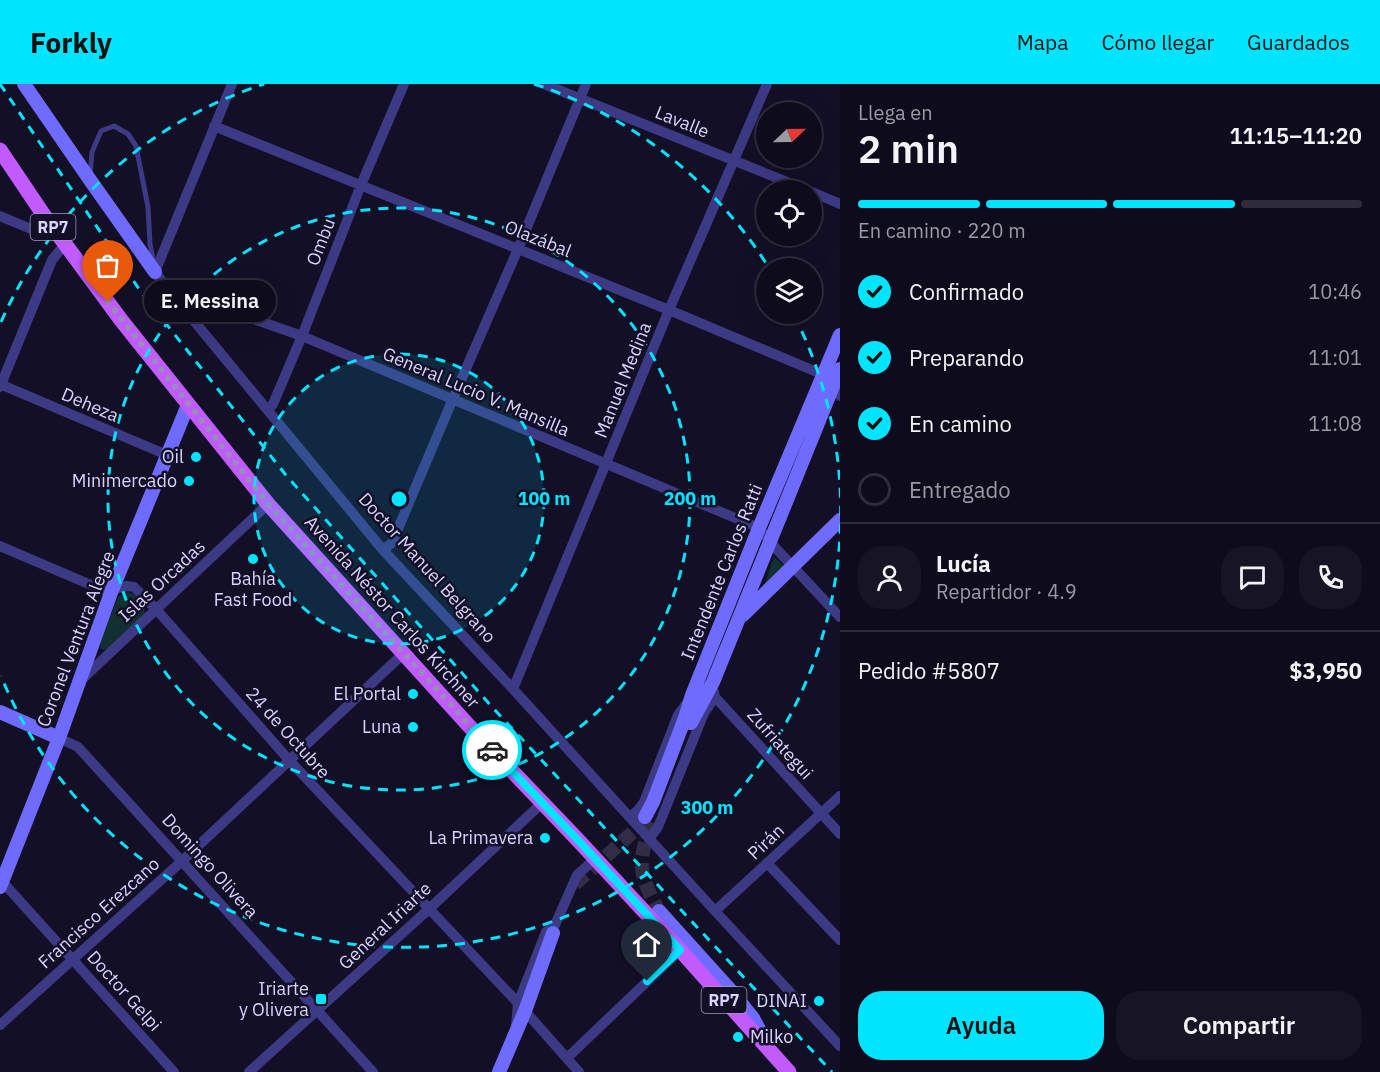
<!DOCTYPE html>
<html lang="es">
<meta charset="utf-8">
<style>
:root{--surface:#0e0b1c;--page:#171425;--text:#f1f3f6;--muted:#9b9ba3;--line:#2e2b3b;--accent:#00e5ff}
body{margin:0;font-family:"IBM Plex Sans",sans-serif;background:var(--page);color:var(--text);height:100vh;display:flex;flex-direction:column;font-size:22px;white-space:nowrap}
*{box-sizing:border-box;margin:0}
p{font-size:20px;color:var(--muted)}
.icon{flex:none;width:33px;height:33px;fill:none;stroke:currentColor;stroke-width:2;stroke-linecap:round;stroke-linejoin:round}
.map{position:relative;flex:1;overflow:hidden}
.side{display:flex;flex-direction:column;background:var(--surface);width:540px}
.side>*{flex:none}
.needle{width:39px;rotate:68deg}
.buttons{position:absolute;left:756px;top:18px;display:grid;gap:12px}
.buttons a{display:grid;place-items:center;width:66px;height:66px;border-radius:50%;background:var(--surface);box-shadow:0 6px 24px #0002,0 0 0 2px var(--line);font-size:30px}
.pin{position:absolute;display:grid;place-items:center;width:51px;height:51px;color:#fff;margin:-62px -26px;border-radius:50% 50% 50% 0;rotate:-45deg;box-shadow:0 0 6px #0007}
.pin .icon{rotate:45deg}
.courier{position:absolute;display:grid;place-items:center;width:60px;height:60px;margin:-30px;border:4px solid #00e5ff;border-radius:50%;background:#fff;color:#222;box-shadow:0 2px 8px #0007}
.bubble{position:absolute;height:42px;border-radius:21px;background:var(--surface);box-shadow:0 6px 24px #0002,0 0 0 2px var(--line);font-size:20px;font-weight:600;line-height:42px;text-align:center}
.head em{font-style:normal;font-weight:600}
.head div{display:flex;flex-direction:column-reverse}
.head{display:flex;align-items:center;justify-content:space-between;height:102px;padding:0 18px}
h1{font-size:39px;font-weight:600;line-height:45px}
.bar{display:grid;grid-template-columns:repeat(4,1fr);gap:9px 6px;align-content:center;height:72px;padding:0 18px}
.bar i{height:8px;border-radius:4px;background:var(--line)}
.bar .active{background:var(--accent)}
.bar p{grid-column:span 4}
.line{display:flex;align-items:center;gap:15px;padding:0 18px;border-top:2px solid var(--line)}
.line div{flex:1}
.round{display:grid;place-items:center;flex:none;width:63px;height:63px;border-radius:24px;background:var(--page)}
ol{padding:0 18px;list-style:none}
li{display:flex;align-items:center;gap:18px;height:66px}
li p{margin-inline-start:auto}
li .icon{padding:6px;border-radius:50%;background:var(--accent);color:#111;stroke-width:4}
li:last-child{color:var(--muted)}
li i{width:33px;height:33px;border:3px solid var(--line);border-radius:50%}
.button{display:flex;gap:12px;margin-top:auto;padding:12px 18px}
.button a{flex:1;height:69px;border-radius:24px;background:var(--accent);color:#111;font-size:24px;font-weight:600;line-height:69px;text-align:center}
.button a+a{background:var(--page);color:var(--text)}
header{display:flex;align-items:center;gap:36px;box-sizing:border-box;height:84px;padding:0 30px;background:var(--accent);color:#111}
header strong{font-size:28px}
nav{display:flex;gap:33px;margin-inline-start:auto;font-size:21px}
main{display:flex;flex:1;min-height:0}
.map>svg:first-child{display:block}
.green{fill:#12302f}
.lines{fill:none;stroke-linecap:round;stroke-linejoin:round}
.secondary-tunnel{stroke:#312d47;stroke-width:14;stroke-dasharray:14 7;stroke-linecap:butt}
.lane{stroke:#3d3a85;stroke-width:5}
.street{stroke:#3d3a85;stroke-width:10}
.secondary{stroke:#6f6bff;stroke-width:14}
.primary{stroke:#c25bff;stroke-width:15}
.rail{stroke:#00e5ff;stroke-width:3;stroke-dasharray:9 8;stroke-linecap:butt}
.done{stroke:#948fb3;stroke-width:6;stroke-dasharray:0 10.8}
.route{stroke:#00e5ff;stroke-width:8}
.ring{fill:none;stroke:#00e5ff;stroke-width:3;stroke-dasharray:10 8}
.poi-dot{fill:#00e5ff;stroke:#130f26;stroke-width:2}
.labels{text-anchor:middle;stroke-width:5;stroke-linejoin:round;paint-order:stroke}
.shield{fill:#130f26;stroke:#9e99be;stroke-width:1.5}
.shield-label{font-size:16px;font-weight:bold;fill:#d9d4ff}
.street-label{font-size:18px;fill:#d9d4ff;stroke:#130f26}
.poi-label{font-size:18px;fill:#d9d4ff;stroke:#130f26;text-anchor:end}
.centre{fill:#00e5ff;stroke:#130f26;stroke-width:3}
.ring-label{font-size:18px;text-anchor:middle;font-weight:bold;fill:#00e5ff;stroke:#130f26;stroke-width:5;stroke-linejoin:round;paint-order:stroke}
</style>
<header>
<strong>Forkly</strong>
<nav><a>Mapa</a><a>Cómo llegar</a><a>Guardados</a></nav>
</header>
<main>
<div class="map">
<svg width="840" height="988" viewBox="0 0 840 988">
<rect width="100%" height="100%" fill="#130f26"/>
<path class="green" d="M774 473 784 482 765 499Z
M128 508C139 511 147 521 144 531L107 565 103 566 100 564 101 556 118 513 123 510Z"/>
<g class="lines">
<path class="secondary-tunnel" d="M651 738C638 780 637 787 659 827
M575 800 633 748 645 733"/>
<path class="lane" d="M90 92 92 68 101 47 114 42 128 50 136 62 148 123 150 160 154 179"/>
<path class="street" d="M232 0 155 188 171 209 383 466 513 605 715 827 840 962
M544 0 807 106
M214 42 669 226 824 291 840 312
M812 108 840 120
M0 132 36 147 54 144
M171 209 194 214 302 252 759 444 770 458 840 533
M0 300 167 371
M0 303 52 176 65 160
M268 326 273 320 302 252 361 101 404 0
M0 462 105 507 127 502 134 503 156 525 289 676 518 919
M383 466 392 459 452 317 518 165 586 0
M79 598 268 420
M513 605 669 226 767 0
M715 613 840 750
M59 654 78 663 373 988
M630 733 638 726 644 718 678 631 687 619
M649 755 658 743 704 629 715 613 714 608
M767 779 840 856
M0 795 174 988
M715 827 840 712
M525 927 579 988
M0 941 182 777 404 569
M516 942 518 919 546 848 555 841 577 791 595 775
M567 974 680 866
M249 988 429 825 542 719"/>
<path class="secondary" d="M24 0 90 96 155 188
M743 531 840 436
M0 628 59 654
M691 639 713 598 840 285
M645 733 653 718 685 634 692 611 759 444 840 251
M0 803 59 654 112 506 188 321
M659 827 733 909 753 934 765 957
M499 988 525 927 553 849"/>
<path class="primary" d="M0 66 43 130 121 236 268 420 470 643 577 755 680 866 789 988"/>
<path class="rail" d="M0 0 141 208 285 390 493 624 832 988"/>
</g>
<g class="lines">
<path class="done" d="M108 218 268 420 492 666"/>
<path class="route" d="M492 666 577 755 680 866 647 897"/>
</g>
<circle cx="399" cy="415" r="145" fill="#00e5ff" fill-opacity=".12"/>
<g class="ring">
<circle cx="399" cy="415" r="145"/>
<circle cx="399" cy="415" r="291"/>
<path d="M1 238A436 436 0 0 1 264 0M534 0A436 436 0 0 1 769 184M794 231A436 436 0 1 1 1 592"/>
</g>
<g class="poi-dot">
<circle cx="196" cy="373" r="6"/>
<circle cx="189" cy="397" r="6"/>
<circle cx="253" cy="475" r="6"/>
<circle cx="413" cy="610" r="6"/>
<circle cx="413" cy="643" r="6"/>
<circle cx="545" cy="754" r="6"/>
<rect x="315" y="909" width="12" height="12" rx="3"/>
<circle cx="819" cy="917" r="6"/>
<circle cx="738" cy="953" r="6"/>
</g>
<g class="labels">
<g class="shield">
<rect x="30.5" y="130" width="45" height="26" rx="4.5"/>
<rect x="701.5" y="903" width="45" height="26" rx="4.5"/>
</g>
<g class="shield-label">
<text x="53" y="149">RP7</text>
<text x="724" y="922">RP7</text>
</g>
<g class="street-label">
<text transform="translate(682 38) rotate(22)" y="6">Lavalle</text>
<text transform="translate(538 155) rotate(22)" y="6">Olazábal</text>
<text transform="translate(321 158) rotate(-69)" y="6">Ombu</text>
<text transform="translate(623 296) rotate(-68)" y="6">Manuel Medina</text>
<text transform="translate(476 308) rotate(23)" y="6">General Lucio V. Mansilla</text>
<text transform="translate(90 321) rotate(23)" y="6">Deheza</text>
<text transform="translate(427 484) rotate(48)" y="6">Doctor Manuel Belgrano</text>
<text transform="translate(722 488) rotate(-68)" y="6">Intendente Carlos Ratti</text>
<text transform="translate(162 497) rotate(-43)" y="6">Islas Orcadas</text>
<text transform="translate(392 528) rotate(48)" y="6">Avenida Néstor Carlos Kirchner</text>
<text transform="translate(76 555) rotate(-69)" y="6">Coronel Ventura Alegre</text>
<text transform="translate(288 649) rotate(48)" y="6">24 de Octubre</text>
<text transform="translate(780 660) rotate(48)" y="6">Zufriategui</text>
<text transform="translate(766 758) rotate(-43)" y="6">Pirán</text>
<text transform="translate(210 782) rotate(48)" y="6">Domingo Olivera</text>
<text transform="translate(99 829) rotate(-42)" y="6">Francisco Erezcano</text>
<text transform="translate(385 842) rotate(-43)" y="6">General Iriarte</text>
<text transform="translate(124 907) rotate(48)" y="6">Doctor Gelpi</text>
</g>
<g class="poi-label">
<text x="184" y="379">Oil</text>
<text x="177" y="403">Minimercado</text>
<text x="253" y="501" text-anchor="middle">Bahía<tspan x="253" dy="21">Fast Food</tspan></text>
<text x="401" y="616">El Portal</text>
<text x="401" y="649">Luna</text>
<text x="533" y="760">La Primavera</text>
<text x="309" y="911">Iriarte<tspan x="309" dy="21">y Olivera</tspan></text>
<text x="807" y="923">DINAI</text>
<text x="750" y="959" text-anchor="start">Milko</text>
</g>
</g>
<circle cx="399" cy="415" r="9" class="centre"/>
<g class="ring-label">
<text x="544" y="421">100 m</text>
<text x="690" y="421">200 m</text>
<text x="707" y="730">300 m</text>
</g>
</svg>
<div class="buttons">
<a><svg class="needle" viewBox="-14 -14 28 28"><path d="M0-13l5 13h-10z" fill="#e53935"/><path d="M0 13l5-13h-10z" fill="#9b9ba3"/></svg></a>
<a><svg class="icon" aria-label="locate" viewBox="0 0 24 24"><circle cx="12" cy="12" r="6"/><path d="M12 2v4M12 18v4M2 12h4M18 12h4"/></svg></a>
<a><svg class="icon" aria-label="layers" viewBox="0 0 24 24"><path d="M12 4l9 5-9 5-9-5zM3 14l9 5 9-5"/></svg></a>
</div>
<div class="pin" style="left:108px;top:218px;background:#ea580c"><svg class="icon" aria-label="bag" viewBox="0 0 24 24"><path d="M5 8h14l-1 12H6zM9 8a3 3 0 0 1 6 0"/></svg></div>
<div class="pin" style="left:647px;top:897px;background:#1f2937"><svg class="icon" aria-label="home" viewBox="0 0 24 24"><path d="M3 11l9-7 9 7M6 9v11h12V9"/></svg></div>
<div class="courier" style="left:492px;top:666px"><svg class="icon" aria-label="car" viewBox="0 0 24 24"><path d="M5 17H2v-5l4-1 3-4h7l3 4 3 1v5h-3M9 17h6M6 11h13"/><circle cx="7" cy="17" r="2"/><circle cx="17" cy="17" r="2"/></svg></div>
<div class="bubble" style="left:144px;top:196px;width:132px">E. Messina</div>
</div>
<section class="side">
<div class="head"><div><h1>2 min</h1><p>Llega en</p></div><em>11:15–11:20</em></div>
<div class="bar"><i class="active"></i><i class="active"></i><i class="active"></i><i></i><p>En camino · 220 m</p></div>
<ol>
<li><svg class="icon" aria-label="check" viewBox="0 0 24 24"><path d="M5 12l5 5 9-10"/></svg>Confirmado<p>10:46</p></li>
<li><svg class="icon" aria-label="check" viewBox="0 0 24 24"><path d="M5 12l5 5 9-10"/></svg>Preparando<p>11:01</p></li>
<li><svg class="icon" aria-label="check" viewBox="0 0 24 24"><path d="M5 12l5 5 9-10"/></svg>En camino<p>11:08</p></li>
<li><i></i>Entregado</li>
</ol>
<div class="line" style="height:108px"><a class="round"><svg class="icon" aria-label="person" viewBox="0 0 24 24"><circle cx="12" cy="8" r="4"/><path d="M4 21q1-7 8-7t8 7"/></svg></a><div><b>Lucía</b><p>Repartidor · 4.9</p></div><a class="round"><svg class="icon" aria-label="chat" viewBox="0 0 24 24"><path d="M4 5h16v11H9l-5 4z"/></svg></a><a class="round"><svg class="icon" aria-label="phone" viewBox="0 0 24 24"><path d="M5 4h4l2 5-3 2q2 4 5 5l2-3 5 2v4C11 20 4 13 5 4z"/></svg></a></div>
<div class="line" style="height:78px"><div>Pedido #5807</div><b>$3,950</b></div>
<div class="button"><a>Ayuda</a><a>Compartir</a></div>
</section>
</main>
